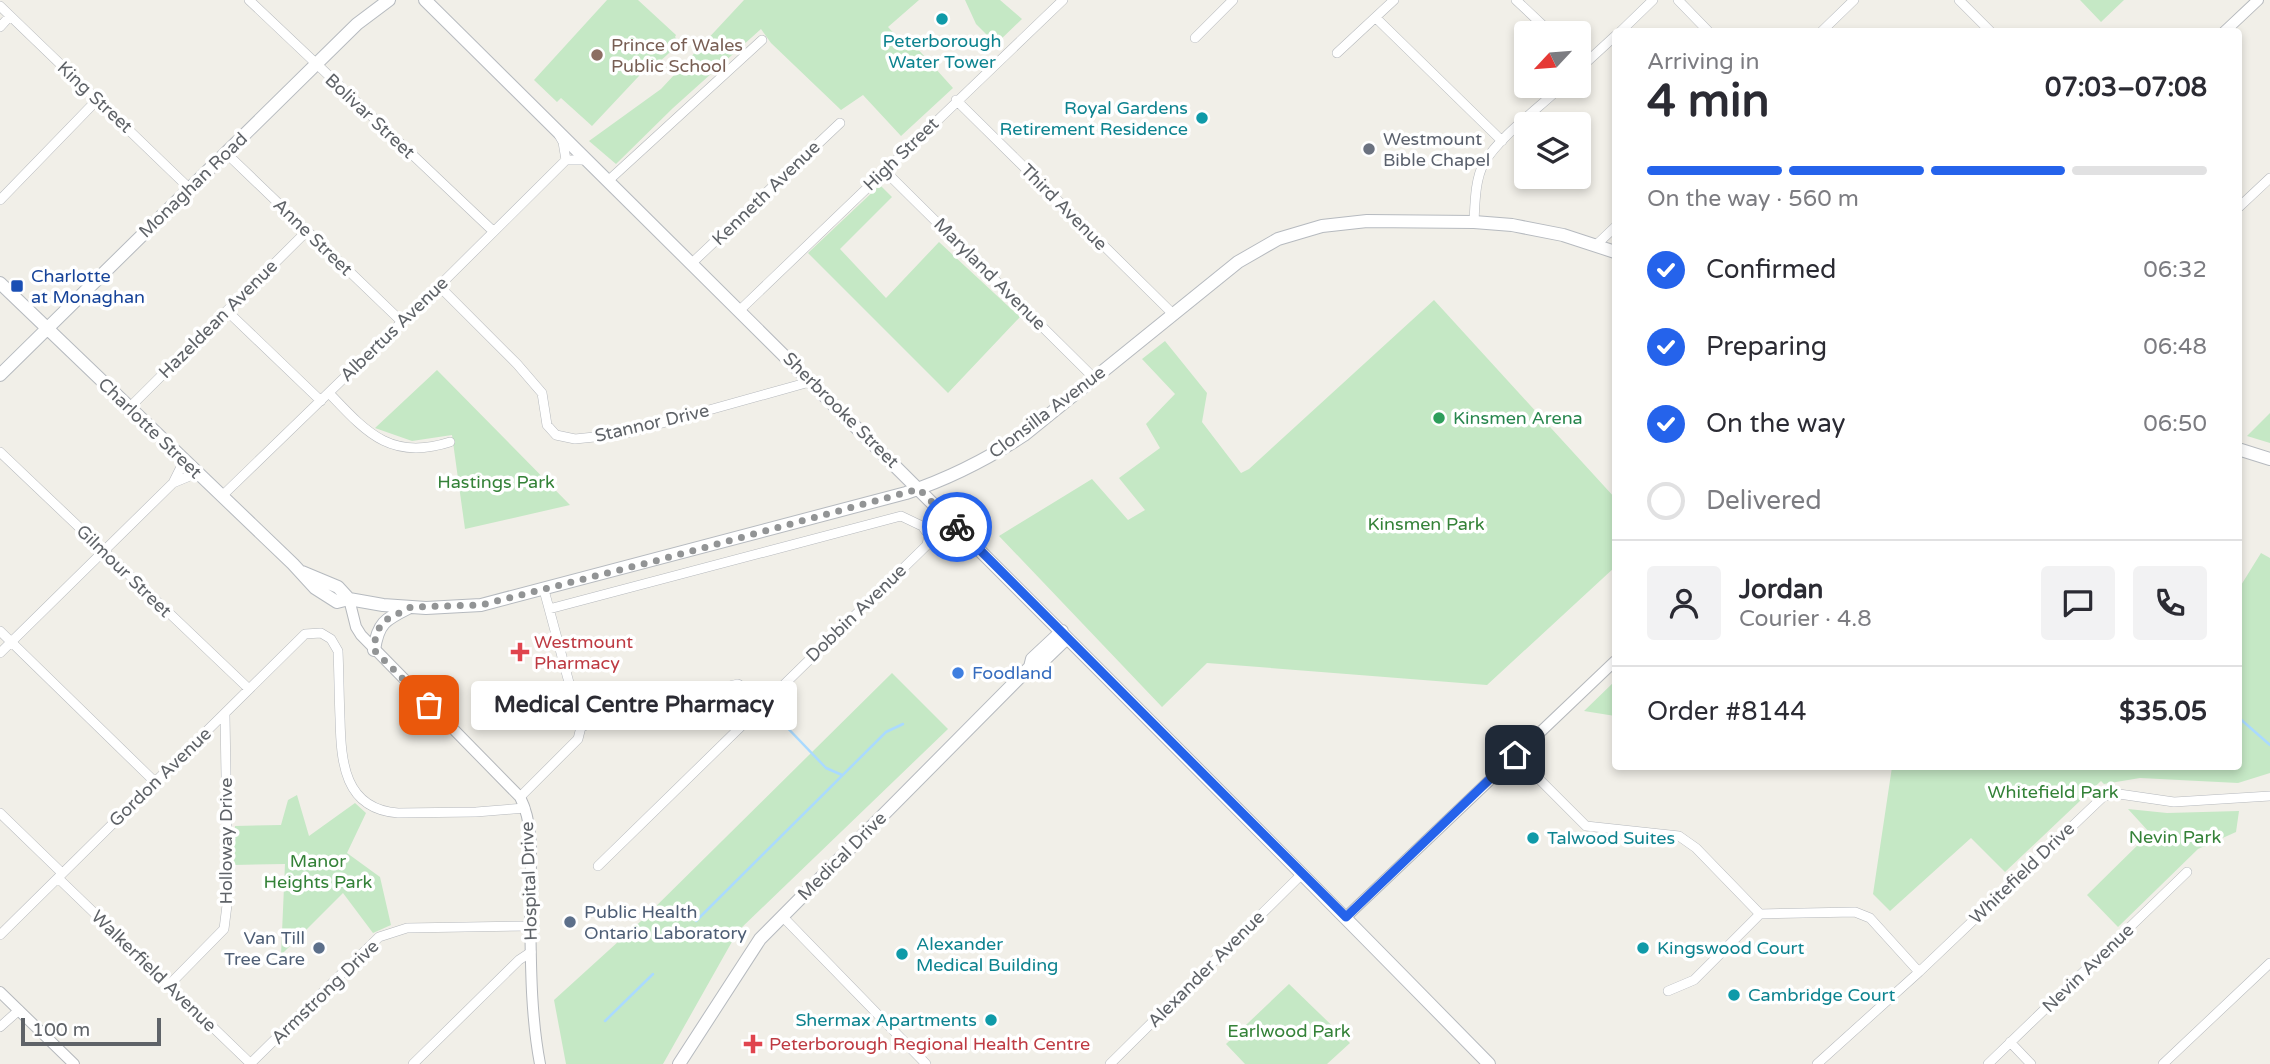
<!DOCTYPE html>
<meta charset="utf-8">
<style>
:root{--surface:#fff;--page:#f2f2f3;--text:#2b2b33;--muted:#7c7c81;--line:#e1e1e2;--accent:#2563eb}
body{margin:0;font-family:"Varela Round",sans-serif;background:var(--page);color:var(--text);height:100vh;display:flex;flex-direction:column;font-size:26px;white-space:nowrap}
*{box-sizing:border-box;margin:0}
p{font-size:23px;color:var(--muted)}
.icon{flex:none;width:38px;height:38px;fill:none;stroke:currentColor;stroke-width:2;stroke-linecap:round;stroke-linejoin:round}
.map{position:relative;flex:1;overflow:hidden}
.details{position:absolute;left:1612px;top:28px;width:630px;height:742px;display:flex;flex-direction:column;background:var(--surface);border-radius:7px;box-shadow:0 4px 10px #0003}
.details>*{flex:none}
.needle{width:46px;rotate:244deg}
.controls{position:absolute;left:1514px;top:21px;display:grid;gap:14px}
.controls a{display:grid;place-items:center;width:77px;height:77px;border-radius:7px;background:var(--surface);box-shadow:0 4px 10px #0003;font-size:35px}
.scale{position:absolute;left:21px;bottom:18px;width:140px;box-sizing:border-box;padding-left:7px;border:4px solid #5f6368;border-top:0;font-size:19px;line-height:24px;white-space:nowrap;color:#5f6368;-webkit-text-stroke:5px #fff;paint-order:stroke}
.pin{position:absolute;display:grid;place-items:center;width:60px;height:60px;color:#fff;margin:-30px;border-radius:14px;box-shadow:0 4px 10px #0006}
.courier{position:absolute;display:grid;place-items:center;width:70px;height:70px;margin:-35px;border:5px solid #2563eb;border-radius:50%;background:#fff;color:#222;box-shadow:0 2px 9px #0007}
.bubble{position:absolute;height:49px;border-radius:7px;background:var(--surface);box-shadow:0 4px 10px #0003;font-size:23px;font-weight:800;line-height:49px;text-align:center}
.headline em{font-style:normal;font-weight:800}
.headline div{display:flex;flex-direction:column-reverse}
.headline{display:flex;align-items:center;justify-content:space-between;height:119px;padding:0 35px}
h1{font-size:46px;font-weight:800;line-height:52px}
.bar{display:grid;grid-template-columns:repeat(4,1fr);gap:10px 7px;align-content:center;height:84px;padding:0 35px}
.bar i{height:9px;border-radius:5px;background:var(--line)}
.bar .active{background:var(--accent)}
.bar p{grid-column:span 4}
.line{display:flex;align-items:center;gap:18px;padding:0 35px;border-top:2px solid var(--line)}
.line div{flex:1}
.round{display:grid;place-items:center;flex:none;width:74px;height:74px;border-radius:7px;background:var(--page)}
ol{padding:0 35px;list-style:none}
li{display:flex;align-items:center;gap:21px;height:77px}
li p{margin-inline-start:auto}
li .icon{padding:7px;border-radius:50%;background:var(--accent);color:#fff;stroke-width:4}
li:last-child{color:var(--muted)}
li i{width:38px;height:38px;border:4px solid var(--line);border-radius:50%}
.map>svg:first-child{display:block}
.green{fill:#c5e8c5}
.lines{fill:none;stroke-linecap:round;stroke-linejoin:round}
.stream{stroke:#aadaff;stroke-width:2.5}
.minor-casing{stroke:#b5b8bc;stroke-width:10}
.tertiary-casing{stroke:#b5b8bc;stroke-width:12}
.secondary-casing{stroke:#b6babf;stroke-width:14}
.minor{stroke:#fff;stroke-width:9}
.tertiary{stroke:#fff;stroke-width:10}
.secondary{stroke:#fff;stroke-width:12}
.done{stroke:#929495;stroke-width:7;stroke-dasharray:0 12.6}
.route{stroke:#2563eb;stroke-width:9}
.culture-dot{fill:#0f9aa8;stroke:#fff;stroke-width:2.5}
.education-dot{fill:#8d6e63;stroke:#fff;stroke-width:2.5}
.worship-dot{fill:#6b7280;stroke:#fff;stroke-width:2.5}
.transit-dot{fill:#1a4fb4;stroke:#fff;stroke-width:2.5}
.leisure-dot{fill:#2e9e5b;stroke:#fff;stroke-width:2.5}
.health-dot{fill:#e0444e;stroke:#fff;stroke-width:2.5}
.shop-dot{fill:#3f7fe0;stroke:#fff;stroke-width:2.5}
.service-dot{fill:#5c6f8a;stroke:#fff;stroke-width:2.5}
.labels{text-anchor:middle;stroke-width:7;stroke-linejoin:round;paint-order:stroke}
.culture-label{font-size:18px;fill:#0d838f;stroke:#fff;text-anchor:start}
.education-label{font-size:18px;fill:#785e54;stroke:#fff;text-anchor:start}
.street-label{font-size:18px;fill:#5f6368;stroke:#fff}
.worship-label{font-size:18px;fill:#5b616d;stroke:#fff;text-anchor:start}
.transit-label{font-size:18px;fill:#164399;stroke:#fff;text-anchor:start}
.leisure-label{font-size:18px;fill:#27864d;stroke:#fff;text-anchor:start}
.park-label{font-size:18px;fill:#348238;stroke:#fff}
.health-label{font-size:18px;fill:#be3a42;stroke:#fff;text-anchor:start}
.shop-label{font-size:18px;fill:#366cbe;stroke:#fff;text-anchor:start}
.service-label{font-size:18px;fill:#4e5e75;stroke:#fff;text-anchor:start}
</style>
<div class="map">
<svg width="2270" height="1064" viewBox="0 0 2270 1064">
<rect width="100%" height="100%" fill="#f1efe8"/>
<path class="green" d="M607 0H638L676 35 675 37 680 43 657 64 654 60 592 126 561 98 557 102 534 80Z
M744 0H919L888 27 901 41 907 37 953 88 901 136 863 95 841 110 771 43 761 29 673 108 616 164 589 141 661 89Z
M965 0H1000L1022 19 996 44 976 24Z
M2080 0H2124L2101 22Z
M880 185 892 197 840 249 886 298 939 242 1020 317 948 393 808 253Z
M1434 300 1615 498V567L1487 685 1207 663 1162 707 999 536 1092 479 1128 520 1145 510 1119 478 1160 448 1146 424 1175 394 1142 359 1165 341 1207 393 1202 422 1241 473 1249 469Z
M437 370 570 505 465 529 452 435 412 441 375 428Z
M2270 413V443L2247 436Z
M2261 553 2270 558V773L2238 783 2140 778 2104 784 2101 781 2005 872 1971 838 1890 911 1873 894 1892 767 2238 766V590Z
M892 673 948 729 738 931 663 1064H566L554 1000 641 921Z
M1615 681V716L1584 711Z
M297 795 309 836 355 803 366 813 347 853 380 877 391 925 373 933 343 893 281 955 285 864 233 865 235 826 281 825 288 800Z
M2128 809 2167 813 2239 811 2236 832 2198 849 2118 927 2087 895 2150 833Z
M1289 984 1350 1043 1327 1064H1245L1226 1044Z"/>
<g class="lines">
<path class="stream" d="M2238 717 2270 745
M778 718 826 768 842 775
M696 921 886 732 903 724
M605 1021 653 974"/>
<defs>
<path id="minor" d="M249 0 493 231
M1516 0 1551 33
M1678 0 1709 32
M1959 0 1991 32
M0 6 190 189
M1376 18 1502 141
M0 27 10 16
M1620 32 1653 0
M1821 32 1854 0
M1195 38 1233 0
M1337 53 1394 0
M1578 70 1615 36
M956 100 1172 313
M559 135 563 142 566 160
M226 153 401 321
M885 171 1094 378
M609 180 762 40
M0 200 97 100
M2238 208 2270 178
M1474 222C1475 203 1475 179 1484 163 1499 137 1540 107 1562 86
M1595 246 1615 227
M693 262 840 123
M439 286 517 364 542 393 547 425 556 435 575 439 623 434 813 381
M741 309 1063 0
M227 311 321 401
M329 393C367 433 391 461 450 442
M129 408 307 231
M0 452 249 689
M173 483 197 473
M222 496 439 286 566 160H587
M549 609 901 516 922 526 929 535 927 545 598 866
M0 631 155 782
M0 653 173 483 184 461
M581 727 619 712 738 684 765 701
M1515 755 1586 826 1679 836 1696 848 1760 914 1855 912 1870 918 1919 972
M520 797 578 739 581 727 544 590
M0 813 62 873
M58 878 251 1064
M782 916 926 1064
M0 935 305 634 321 633 331 639 338 651C339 673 339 695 340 718 341 762 344 809 398 813L476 812 525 808
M168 986 224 929 228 897 225 715
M1668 991 1694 980 1760 914
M0 1027 19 1010
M2010 1042 2031 1064
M250 1064 379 937 407 928 531 926
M413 1064 519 960 531 952
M1110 1064 1302 874
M1817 1064 1919 972 2104 796 2119 794 2174 802 2270 796
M1988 1064 2187 872
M2163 1064 2270 963"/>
<path id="tertiary" d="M2224 32 2258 0
M349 599 356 627 361 635 520 797C536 829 530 868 530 903 531 957 530 1011 540 1064
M1346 917 1615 661
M0 992 74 1064"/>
<path id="secondary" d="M425 0C782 353 1138 706 1489 1064
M0 283 293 564 315 588 337 602 349 599 383 605 426 608 481 605 906 493C948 479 986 460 1024 435L1238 262 1278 239 1322 226 1367 221 1474 222 1512 225 1563 235 1615 252
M0 375 357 24 389 0
M2238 449 2270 459
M302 572 338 587 349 599
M374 650C378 622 386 619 410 607
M1030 667 1038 666 1067 638
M679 1064 760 939 1030 667 1032 659 1062 631"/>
</defs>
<use href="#minor" class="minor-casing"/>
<use href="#tertiary" class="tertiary-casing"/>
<use href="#secondary" class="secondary-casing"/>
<use href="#minor" class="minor"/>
<use href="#tertiary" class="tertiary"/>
<use href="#secondary" class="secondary"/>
</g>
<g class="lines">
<path class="done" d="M429 705 374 650 376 633 384 621 411 607 481 605 655 561 919 489 957 527"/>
<path class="route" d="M957 527 1346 917 1515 755"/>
</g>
<g class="culture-dot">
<circle cx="942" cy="19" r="7"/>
<circle cx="1202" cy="118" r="7"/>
<circle cx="1533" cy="838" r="7"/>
<circle cx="1643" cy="948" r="7"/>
<circle cx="902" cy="954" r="7"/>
<circle cx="1734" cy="995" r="7"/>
<circle cx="991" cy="1020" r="7"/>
</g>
<circle class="education-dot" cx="597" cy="55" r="7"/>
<circle class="worship-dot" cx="1369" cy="149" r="7"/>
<rect class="transit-dot" x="10" y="279" width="14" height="14" rx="3.5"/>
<circle class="leisure-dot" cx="1439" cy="418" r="7"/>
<g class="health-dot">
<path d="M516.5 641.5h7v7h7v7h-7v7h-7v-7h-7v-7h7z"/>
<path d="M749.5 1033.5h7v7h7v7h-7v7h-7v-7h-7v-7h7z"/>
</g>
<circle class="shop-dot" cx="958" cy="673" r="7"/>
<g class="service-dot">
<circle cx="570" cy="922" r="7"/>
<circle cx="319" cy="948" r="7"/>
</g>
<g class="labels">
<g class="culture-label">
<text x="942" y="47" text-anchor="middle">Peterborough<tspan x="942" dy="21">Water Tower</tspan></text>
<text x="1188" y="114" text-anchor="end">Royal Gardens<tspan x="1188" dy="21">Retirement Residence</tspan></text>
<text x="1547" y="844">Talwood Suites</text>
<text x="916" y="950">Alexander<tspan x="916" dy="21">Medical Building</tspan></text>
<text x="1657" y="954">Kingswood Court</text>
<text x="1748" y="1001">Cambridge Court</text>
<text x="977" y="1026" text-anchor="end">Shermax Apartments</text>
</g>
<g class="education-label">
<text x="611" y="51">Prince of Wales<tspan x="611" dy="21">Public School</tspan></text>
</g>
<g class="street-label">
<text transform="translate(95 97) rotate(43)" y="6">King Street</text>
<text transform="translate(370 116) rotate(43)" y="6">Bolivar Street</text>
<text transform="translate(901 154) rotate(-44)" y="6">High Street</text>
<text transform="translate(193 185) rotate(-44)" y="6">Monaghan Road</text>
<text transform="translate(766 193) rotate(-44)" y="6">Kenneth Avenue</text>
<text transform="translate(1064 207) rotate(45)" y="6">Third Avenue</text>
<text transform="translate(313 237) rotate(44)" y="6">Anne Street</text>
<text transform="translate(990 274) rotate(45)" y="6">Maryland Avenue</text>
<text transform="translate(218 319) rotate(-45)" y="6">Hazeldean Avenue</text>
<text transform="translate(394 329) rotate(-44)" y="6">Albertus Avenue</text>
<text transform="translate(841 410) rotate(45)" y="6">Sherbrooke Street</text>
<text transform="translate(1047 412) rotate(-37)" y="6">Clonsilla Avenue</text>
<text transform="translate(652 423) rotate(-13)" y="6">Stannor Drive</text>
<text transform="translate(150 428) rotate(44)" y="6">Charlotte Street</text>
<text transform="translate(124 571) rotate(44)" y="6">Gilmour Street</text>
<text transform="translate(856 613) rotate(-44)" y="6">Dobbin Avenue</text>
<text transform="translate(160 777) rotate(-44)" y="6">Gordon Avenue</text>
<text transform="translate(226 841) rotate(-90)" y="6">Holloway Drive</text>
<text transform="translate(842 856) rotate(-45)" y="6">Medical Drive</text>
<text transform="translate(2022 873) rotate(-44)" y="6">Whitefield Drive</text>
<text transform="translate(529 881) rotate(-92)" y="6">Hospital Drive</text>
<text transform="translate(2088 968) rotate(-44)" y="6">Nevin Avenue</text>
<text transform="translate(1206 969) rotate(-45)" y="6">Alexander Avenue</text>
<text transform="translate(154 971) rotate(44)" y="6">Walkerfield Avenue</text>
<text transform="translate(325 992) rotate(-44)" y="6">Armstrong Drive</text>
</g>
<g class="worship-label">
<text x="1383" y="145">Westmount<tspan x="1383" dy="21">Bible Chapel</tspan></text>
</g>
<g class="transit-label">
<text x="31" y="282">Charlotte<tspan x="31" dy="21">at Monaghan</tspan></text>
</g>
<g class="leisure-label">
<text x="1453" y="424">Kinsmen Arena</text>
</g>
<g class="park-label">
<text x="496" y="488">Hastings Park</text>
<text x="1426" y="530">Kinsmen Park</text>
<text x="2053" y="798">Whitefield Park</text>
<text x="2175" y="843">Nevin Park</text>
<text x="318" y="867">Manor<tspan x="318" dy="21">Heights Park</tspan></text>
<text x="1289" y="1037">Earlwood Park</text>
</g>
<g class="health-label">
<text x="534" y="648">Westmount<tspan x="534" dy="21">Pharmacy</tspan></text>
<text x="769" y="1050">Peterborough Regional Health Centre</text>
</g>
<g class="shop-label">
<text x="972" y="679">Foodland</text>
</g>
<g class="service-label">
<text x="584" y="918">Public Health<tspan x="584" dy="21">Ontario Laboratory</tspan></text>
<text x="305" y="944" text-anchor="end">Van Till<tspan x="305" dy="21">Tree Care</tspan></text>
</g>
</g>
</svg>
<div class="controls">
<a><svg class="needle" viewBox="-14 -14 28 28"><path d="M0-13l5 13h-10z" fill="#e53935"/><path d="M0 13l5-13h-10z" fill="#7c7c81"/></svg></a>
<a><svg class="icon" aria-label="layers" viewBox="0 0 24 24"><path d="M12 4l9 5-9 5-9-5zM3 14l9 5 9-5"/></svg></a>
</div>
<div class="scale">100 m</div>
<div class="pin" style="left:429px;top:705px;background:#ea580c"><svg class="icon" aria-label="bag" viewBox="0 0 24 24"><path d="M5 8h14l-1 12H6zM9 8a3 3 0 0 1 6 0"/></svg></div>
<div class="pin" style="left:1515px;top:755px;background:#1f2937"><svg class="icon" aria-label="home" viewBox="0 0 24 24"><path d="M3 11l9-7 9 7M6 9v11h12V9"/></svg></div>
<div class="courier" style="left:957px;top:527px"><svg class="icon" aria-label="bike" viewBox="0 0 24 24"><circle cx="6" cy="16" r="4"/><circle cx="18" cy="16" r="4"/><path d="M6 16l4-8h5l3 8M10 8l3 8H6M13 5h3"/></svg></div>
<div class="bubble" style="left:471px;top:681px;width:326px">Medical Centre Pharmacy</div>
<section class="details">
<div class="headline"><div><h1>4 min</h1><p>Arriving in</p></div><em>07:03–07:08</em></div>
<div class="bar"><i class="active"></i><i class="active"></i><i class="active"></i><i></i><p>On the way · 560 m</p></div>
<ol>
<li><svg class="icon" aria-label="check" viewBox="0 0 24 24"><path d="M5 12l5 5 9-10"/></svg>Confirmed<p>06:32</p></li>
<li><svg class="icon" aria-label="check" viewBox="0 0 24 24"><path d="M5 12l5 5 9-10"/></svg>Preparing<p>06:48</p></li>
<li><svg class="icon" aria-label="check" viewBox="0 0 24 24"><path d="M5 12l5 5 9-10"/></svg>On the way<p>06:50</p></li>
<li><i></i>Delivered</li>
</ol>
<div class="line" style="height:126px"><a class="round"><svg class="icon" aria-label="person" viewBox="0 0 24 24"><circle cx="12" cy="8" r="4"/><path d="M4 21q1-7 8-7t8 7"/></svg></a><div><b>Jordan</b><p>Courier · 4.8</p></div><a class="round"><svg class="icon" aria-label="chat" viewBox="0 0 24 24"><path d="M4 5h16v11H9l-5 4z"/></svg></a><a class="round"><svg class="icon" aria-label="phone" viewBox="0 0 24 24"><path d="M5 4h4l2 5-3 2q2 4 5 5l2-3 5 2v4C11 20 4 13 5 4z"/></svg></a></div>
<div class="line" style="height:91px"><div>Order #8144</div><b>$35.05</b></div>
</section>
</div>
